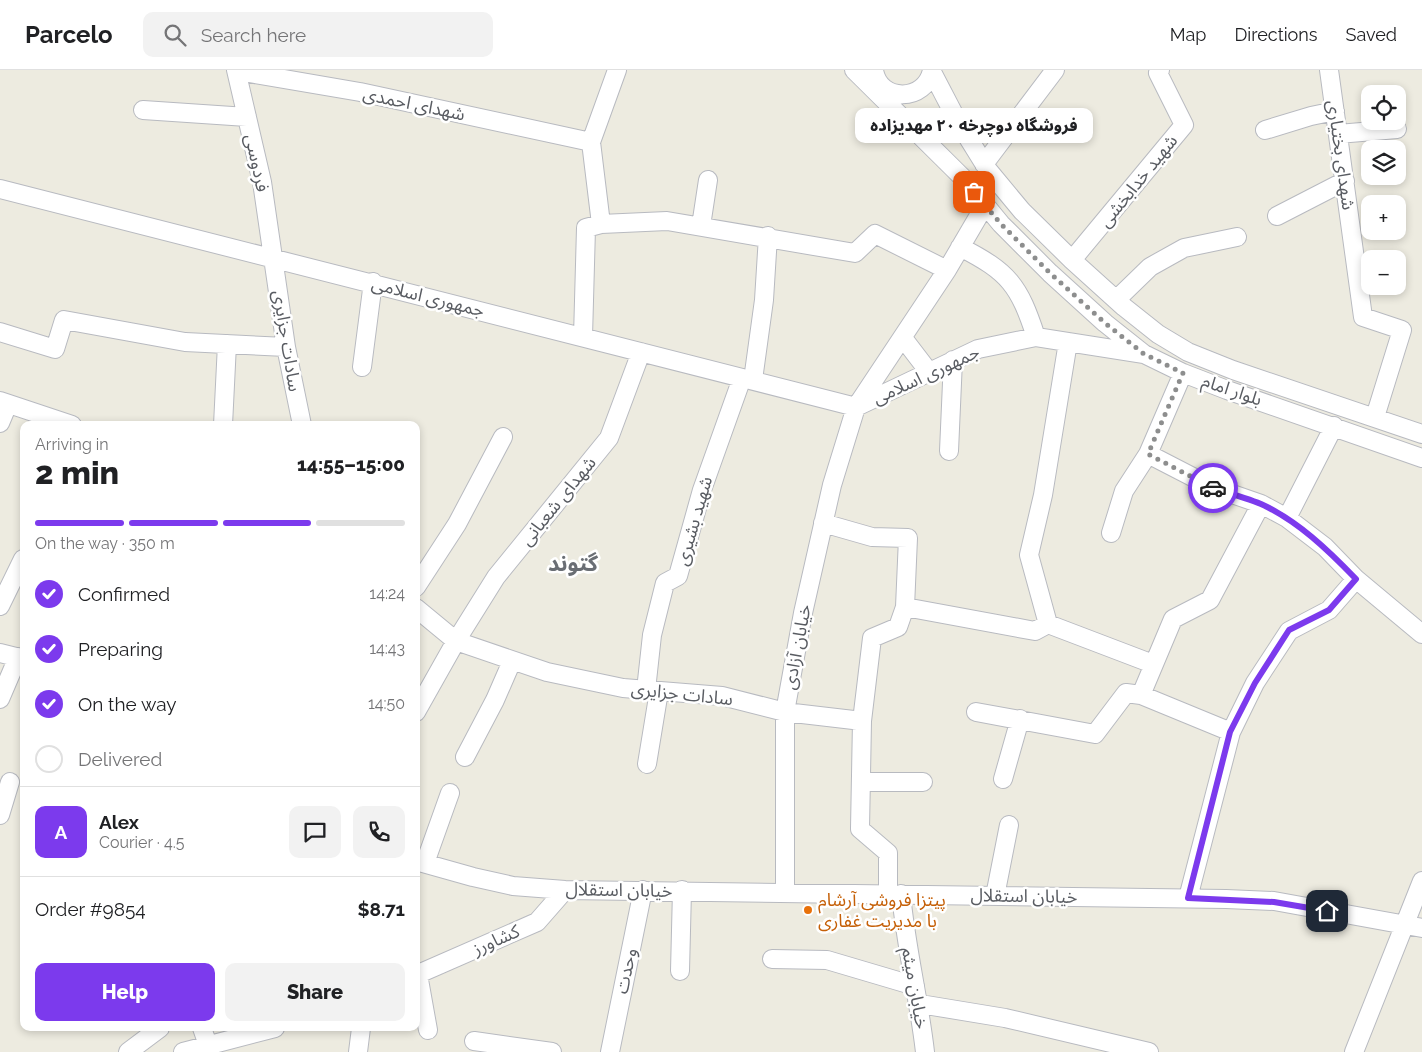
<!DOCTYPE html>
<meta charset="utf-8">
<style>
:root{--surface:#fff;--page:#f2f2f2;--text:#202124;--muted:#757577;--line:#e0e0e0;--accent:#7c3aed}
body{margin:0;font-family:Raleway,"Noto Sans Arabic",sans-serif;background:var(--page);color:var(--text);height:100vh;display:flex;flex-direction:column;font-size:19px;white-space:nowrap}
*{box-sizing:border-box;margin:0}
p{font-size:16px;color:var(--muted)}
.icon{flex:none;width:28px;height:28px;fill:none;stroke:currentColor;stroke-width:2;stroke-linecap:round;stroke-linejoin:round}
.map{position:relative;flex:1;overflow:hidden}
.drawer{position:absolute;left:20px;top:351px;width:400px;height:610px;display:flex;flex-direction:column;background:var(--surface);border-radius:10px;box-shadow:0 2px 8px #0003}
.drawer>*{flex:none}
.tools{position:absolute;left:1361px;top:15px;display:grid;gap:10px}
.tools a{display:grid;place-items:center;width:45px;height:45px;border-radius:10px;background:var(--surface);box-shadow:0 2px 8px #0003;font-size:25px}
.pin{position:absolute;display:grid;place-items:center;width:42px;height:42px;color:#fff;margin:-21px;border-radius:10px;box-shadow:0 2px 8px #0006}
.courier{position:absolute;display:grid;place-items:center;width:50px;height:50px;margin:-25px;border:4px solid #7c3aed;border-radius:50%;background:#fff;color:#222;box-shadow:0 1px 6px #0007}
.bubble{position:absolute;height:35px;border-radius:10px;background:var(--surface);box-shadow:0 2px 8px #0003;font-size:16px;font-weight:800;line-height:35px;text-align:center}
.overview em{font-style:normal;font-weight:800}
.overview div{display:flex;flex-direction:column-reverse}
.overview{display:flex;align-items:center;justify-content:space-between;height:85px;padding:0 15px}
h1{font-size:32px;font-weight:800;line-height:38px}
.bar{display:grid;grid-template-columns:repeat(4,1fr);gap:8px 5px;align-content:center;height:60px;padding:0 15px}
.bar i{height:6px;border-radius:4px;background:var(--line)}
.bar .selected{background:var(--accent)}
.bar p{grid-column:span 4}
.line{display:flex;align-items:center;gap:12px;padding:0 15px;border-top:1px solid var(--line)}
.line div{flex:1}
.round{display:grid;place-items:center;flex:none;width:52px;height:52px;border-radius:10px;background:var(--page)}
ol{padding:0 15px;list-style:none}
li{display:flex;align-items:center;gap:15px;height:55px}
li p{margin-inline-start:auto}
li .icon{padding:5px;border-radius:50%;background:var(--accent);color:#fff;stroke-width:4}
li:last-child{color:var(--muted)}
li i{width:28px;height:28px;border:2px solid var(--line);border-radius:50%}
.cta{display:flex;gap:10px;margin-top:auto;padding:10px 15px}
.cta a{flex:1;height:58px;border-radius:10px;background:var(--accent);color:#fff;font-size:20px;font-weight:800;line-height:58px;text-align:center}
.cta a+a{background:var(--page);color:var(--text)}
header{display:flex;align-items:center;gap:30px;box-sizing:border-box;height:70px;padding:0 25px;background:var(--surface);border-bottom:1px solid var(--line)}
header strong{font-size:24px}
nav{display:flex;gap:28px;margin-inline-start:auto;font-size:18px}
.search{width:350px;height:45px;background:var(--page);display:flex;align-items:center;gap:12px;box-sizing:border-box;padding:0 18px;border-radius:10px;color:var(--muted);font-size:19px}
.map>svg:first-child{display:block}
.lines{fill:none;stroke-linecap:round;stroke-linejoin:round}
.minor-casing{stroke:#b8bac0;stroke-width:20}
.minor{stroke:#fff;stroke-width:18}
.done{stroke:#8d8e8e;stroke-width:5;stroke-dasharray:0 9}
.route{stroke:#7c3aed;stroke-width:6}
.food-dot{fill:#e8710a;stroke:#fff;stroke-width:2}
.labels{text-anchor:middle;stroke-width:5;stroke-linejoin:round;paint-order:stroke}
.street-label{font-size:18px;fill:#595c62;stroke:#fff}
.food-label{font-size:18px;fill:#c56008;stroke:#fff;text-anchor:start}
.district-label{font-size:22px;font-weight:bold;fill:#6a6e74;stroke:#fff}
</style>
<header>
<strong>Parcelo</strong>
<div class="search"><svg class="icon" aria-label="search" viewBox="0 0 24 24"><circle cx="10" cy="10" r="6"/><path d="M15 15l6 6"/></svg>Search here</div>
<nav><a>Map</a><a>Directions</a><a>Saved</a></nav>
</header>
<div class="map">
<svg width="1422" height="982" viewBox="0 0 1422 982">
<rect width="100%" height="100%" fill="#edebe0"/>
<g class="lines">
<defs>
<path id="minor" d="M236 0 262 112 286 277 302 355
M854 0 964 109 1001 154 1050 203 1105 253 1144 284 1183 303 1227 320 1422 388
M874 0C879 33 926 32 932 0
M1329 0 1363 247 1402 260 1375 347
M237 1 360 22 591 72
M932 2 957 50 988 100 1022 141 1072 190 1124 237 1158 264 1188 282 1233 300 1422 364
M143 40 247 47
M1265 60 1311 46 1335 41
M1338 64 1397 59
M984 94 1055 0
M0 119 856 337 978 279 1036 267 1144 284
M1277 146 1345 111
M601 154 667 151 855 183 875 164 947 200
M701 156 708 110
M960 177C1009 202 1019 215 1036 267
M1072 190 1184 55 1158 3 1160 0
M1116 230 1150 197 1184 178 1237 167
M0 262 55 279 64 250 185 272 286 277
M583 267 586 158 601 154 591 72 617 0
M903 268 929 302
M362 297 373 212
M1183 303 1148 384 1212 417 1261 434
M753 310 764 230 768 166
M0 331 72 355
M0 353 8 334
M223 355 227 274
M949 381 953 290
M1287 448 1325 477 1356 509 1422 564
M1111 463 1124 421 1148 384
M416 517 457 454 503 367
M0 536 23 489
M905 537 1035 561 1048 554 1153 594
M416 538 456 571 547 602 623 618 722 626 785 642 862 651 872 568 898 557 905 537 908 468 872 467 823 453
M1048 554 1029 485 1043 425 1068 272
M0 583 24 589
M646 620 652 565 665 513 678 506 702 420 742 308
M0 629 18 587
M416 642 456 571 496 507 609 368 641 282
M976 642 1095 664 1126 623 1141 625
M862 651 860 759 888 783V824
M1231 662 1255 613 1289 561 1329 540 1356 509
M465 687 495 630 512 591
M647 694 659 621
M1003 709 1020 649
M861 712H923
M0 745 10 712
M416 791 473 807 513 816 565 820 1226 829 1274 831 1422 858
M425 793 450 723
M785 822V642L803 543 832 415 856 337 947 200 985 135
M901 824C906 878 919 929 925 982
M995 826 1009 755
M1188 828 1231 662 1141 625 1173 549 1210 530 1261 434 1287 448 1334 356
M772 889 827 890 915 916
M680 901 682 820
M418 904 428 960
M416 905 537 852 565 820
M920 934 1005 948 1149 982
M202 958 208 975
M474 971 552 982
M128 982 160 958
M183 982 275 958
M358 982 361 958
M610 982 643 820
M1354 982 1422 811"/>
</defs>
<use href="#minor" class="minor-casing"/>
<use href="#minor" class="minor"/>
</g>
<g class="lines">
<path class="done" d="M974 122 1001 154 1050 203 1105 253 1144 284 1183 303 1148 384 1213 418"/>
<path class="route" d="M1213 418C1229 423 1246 428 1261 434 1298 451 1328 480 1356 509L1329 540 1289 560 1255 613 1230 662 1188 828 1274 832 1327 841"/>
</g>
<circle class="food-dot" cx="808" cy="840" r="5"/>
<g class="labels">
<g class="street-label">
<text transform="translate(414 34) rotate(12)" y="6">شهدای احمدی</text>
<text transform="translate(1341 85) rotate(82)" y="6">شهدای بختیاری</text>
<text transform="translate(257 93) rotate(78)" y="6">فردوسی</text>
<text transform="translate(1138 111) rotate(-51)" y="6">شهید خدابخشی</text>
<text transform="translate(428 227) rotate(14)" y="6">جمهوری اسلامی</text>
<text transform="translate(287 271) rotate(81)" y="6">سادات جزایری</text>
<text transform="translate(926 305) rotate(-25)" y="6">جمهوری اسلامی</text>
<text transform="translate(1232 320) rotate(19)" y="6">بلوار امام</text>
<text transform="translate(558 431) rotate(-51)" y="6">شهدای شعبانی</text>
<text transform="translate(694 451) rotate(-74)" y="6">شهید بشیری</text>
<text transform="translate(797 577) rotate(-79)" y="6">خیابان آزادی</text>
<text transform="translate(682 624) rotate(6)" y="6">سادات جزایری</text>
<text transform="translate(619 820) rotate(1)" y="6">خیابان استقلال</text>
<text transform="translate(1024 826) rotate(1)" y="6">خیابان استقلال</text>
<text transform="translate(496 870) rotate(-24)" y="6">کشاورز</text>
<text transform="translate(626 901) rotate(-78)" y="6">وحدت</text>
<text transform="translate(915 918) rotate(80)" y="6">خیابان میثم</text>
</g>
<g class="food-label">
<text x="818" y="836">پیتزا فروشی آرشام<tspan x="818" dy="21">با مدیریت غفاری</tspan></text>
</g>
<g class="district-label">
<text x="573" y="501">گتوند</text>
</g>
</g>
</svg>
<div class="tools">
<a><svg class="icon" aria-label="locate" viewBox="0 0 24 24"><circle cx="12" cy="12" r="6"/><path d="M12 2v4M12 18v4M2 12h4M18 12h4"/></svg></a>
<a><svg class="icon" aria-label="layers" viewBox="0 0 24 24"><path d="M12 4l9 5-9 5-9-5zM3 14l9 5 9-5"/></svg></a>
<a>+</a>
<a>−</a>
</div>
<div class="pin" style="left:974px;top:122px;background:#ea580c"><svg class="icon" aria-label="bag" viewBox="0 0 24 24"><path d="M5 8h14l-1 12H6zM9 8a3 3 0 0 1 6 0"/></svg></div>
<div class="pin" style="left:1327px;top:841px;background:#1f2937"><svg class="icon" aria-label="home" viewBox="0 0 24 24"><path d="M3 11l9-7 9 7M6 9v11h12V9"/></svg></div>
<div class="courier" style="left:1213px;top:418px"><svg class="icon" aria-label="car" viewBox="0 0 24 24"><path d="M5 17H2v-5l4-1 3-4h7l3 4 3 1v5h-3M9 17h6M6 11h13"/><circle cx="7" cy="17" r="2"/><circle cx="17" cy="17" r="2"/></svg></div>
<div class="bubble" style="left:855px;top:38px;width:238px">فروشگاه دوچرخه ۲۰ مهدیزاده</div>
<section class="drawer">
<div class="overview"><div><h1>2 min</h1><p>Arriving in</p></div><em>14:55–15:00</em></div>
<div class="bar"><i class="selected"></i><i class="selected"></i><i class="selected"></i><i></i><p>On the way · 350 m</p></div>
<ol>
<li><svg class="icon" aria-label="check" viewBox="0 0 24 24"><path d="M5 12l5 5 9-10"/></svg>Confirmed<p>14:24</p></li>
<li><svg class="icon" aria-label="check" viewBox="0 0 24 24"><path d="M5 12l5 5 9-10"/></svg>Preparing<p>14:43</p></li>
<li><svg class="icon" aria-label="check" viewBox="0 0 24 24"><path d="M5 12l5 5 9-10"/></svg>On the way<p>14:50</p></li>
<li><i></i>Delivered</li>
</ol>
<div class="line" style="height:90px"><b class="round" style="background:var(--accent);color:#fff">A</b><div><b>Alex</b><p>Courier · 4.5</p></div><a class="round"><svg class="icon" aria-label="chat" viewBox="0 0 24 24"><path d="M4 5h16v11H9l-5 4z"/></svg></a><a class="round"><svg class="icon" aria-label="phone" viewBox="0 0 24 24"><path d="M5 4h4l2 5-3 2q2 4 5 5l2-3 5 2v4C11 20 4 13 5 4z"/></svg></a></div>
<div class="line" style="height:65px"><div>Order #9854</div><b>$8.71</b></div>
<div class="cta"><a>Help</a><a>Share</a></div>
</section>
</div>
